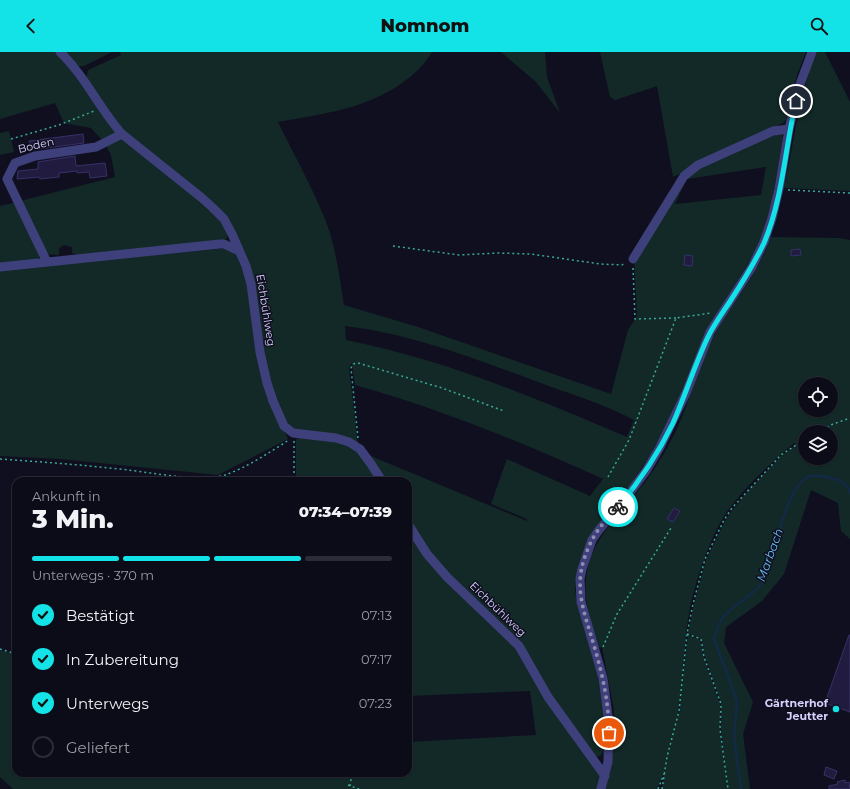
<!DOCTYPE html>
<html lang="de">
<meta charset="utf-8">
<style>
:root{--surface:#0c0b18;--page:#1a1925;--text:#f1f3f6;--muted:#9a9ba2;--line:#2c2b37;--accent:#13e2e6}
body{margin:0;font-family:Montserrat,sans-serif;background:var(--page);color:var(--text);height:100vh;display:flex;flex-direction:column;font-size:15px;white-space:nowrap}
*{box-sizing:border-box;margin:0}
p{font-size:13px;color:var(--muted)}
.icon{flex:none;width:22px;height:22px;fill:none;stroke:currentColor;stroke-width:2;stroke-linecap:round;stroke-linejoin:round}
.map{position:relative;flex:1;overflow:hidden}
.details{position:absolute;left:12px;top:425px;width:400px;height:300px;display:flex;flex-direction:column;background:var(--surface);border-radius:12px;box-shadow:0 1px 3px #0004,0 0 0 1px var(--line)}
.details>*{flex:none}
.buttons{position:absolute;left:798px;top:325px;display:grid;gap:8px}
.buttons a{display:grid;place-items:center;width:40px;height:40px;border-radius:50%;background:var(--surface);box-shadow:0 1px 3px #0004,0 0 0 1px var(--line);font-size:20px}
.pin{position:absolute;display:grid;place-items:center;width:34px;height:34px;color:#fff;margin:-17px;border:2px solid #fff;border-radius:50%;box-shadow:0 1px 4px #0007}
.courier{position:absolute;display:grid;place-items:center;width:40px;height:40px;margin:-20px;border:3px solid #13e2e6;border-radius:50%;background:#fff;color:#222;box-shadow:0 1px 5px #0007}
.headline em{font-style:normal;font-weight:800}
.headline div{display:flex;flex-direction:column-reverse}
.headline{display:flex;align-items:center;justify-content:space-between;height:68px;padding:0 20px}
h1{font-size:26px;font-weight:800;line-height:30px}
.bar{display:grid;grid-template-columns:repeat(4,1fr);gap:6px 4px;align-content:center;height:48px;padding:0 20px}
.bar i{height:5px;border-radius:3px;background:var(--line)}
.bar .current{background:var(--accent)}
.bar p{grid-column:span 4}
ol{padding:0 20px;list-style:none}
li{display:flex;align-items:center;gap:12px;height:44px}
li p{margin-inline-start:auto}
li .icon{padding:4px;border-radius:50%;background:var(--accent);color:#111;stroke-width:4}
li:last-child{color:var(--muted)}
li i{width:22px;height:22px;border:2px solid var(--line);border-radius:50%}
header{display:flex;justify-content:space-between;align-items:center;height:52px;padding:0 20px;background:var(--accent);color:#111;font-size:18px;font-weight:800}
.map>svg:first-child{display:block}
.green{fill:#122927;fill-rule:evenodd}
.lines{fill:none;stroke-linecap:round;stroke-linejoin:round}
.stream{stroke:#122a45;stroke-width:2.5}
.building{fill:#211c3f;stroke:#373069}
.path{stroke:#38a998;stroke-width:1.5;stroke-dasharray:2 3;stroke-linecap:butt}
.minor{stroke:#3e407b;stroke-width:9}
.done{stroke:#8f8dae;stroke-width:4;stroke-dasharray:0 7.2}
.route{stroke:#13e2e6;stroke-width:5}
.poi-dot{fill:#13e2e6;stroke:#100f20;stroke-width:1.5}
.labels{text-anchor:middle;stroke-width:3;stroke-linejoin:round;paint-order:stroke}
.street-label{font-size:11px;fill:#d3d1fb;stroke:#100f20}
.poi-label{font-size:11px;font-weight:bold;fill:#d3d1fb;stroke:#100f20;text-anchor:end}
.water-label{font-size:12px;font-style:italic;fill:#68bef3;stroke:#100f20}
</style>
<header><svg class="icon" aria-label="back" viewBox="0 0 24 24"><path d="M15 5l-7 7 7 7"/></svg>Nomnom<svg class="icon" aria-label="search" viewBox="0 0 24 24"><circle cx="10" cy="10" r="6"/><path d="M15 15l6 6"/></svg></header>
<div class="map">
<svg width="850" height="737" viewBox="0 0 850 737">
<rect width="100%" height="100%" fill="#100f20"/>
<path class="green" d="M0 0H57L118 82 103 89 91 76 64 71 55 51 0 67Z
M63 0H112L84 14H78Z
M120 0H432C428 6 424 12 419 17 380 55 329 61 278 70 295 105 318 145 330 181 337 204 340 229 344 253L418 275 611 342 628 278 637 264 634 207 685 126 699 114 774 82 782 81 783 86 773 146 763 180 757 197 722 254 678 351 651 402 629 435 590 484 579 512 575 537 577 551 598 623 605 674 604 698 601 703 597 705 594 704 547 636 520 592 429 501 408 468V429H384L366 402 527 469V467L491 452 507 407 590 444 603 427C522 390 440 357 355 333L352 311 349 316 358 393 295 378 287 371 277 355 235 182 127 82 86 28 88 18 121 3ZM766 115 761 143 675 152 687 127ZM345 274C412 282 476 307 538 330 570 342 604 352 634 368L627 385C536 346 443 307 346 288Z
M501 0H545L547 25 560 61 536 30Z
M600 0H806L797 23 786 68 783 71 673 125 657 34 615 48 610 45Z
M816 0H825L850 50V139L784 136C794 90 799 44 816 0Z
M9 79 14 100 0 103V81Z
M122 86 220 165 229 183 224 189 80 204 72 201V195L64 193 59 196V203L45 202 20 149 115 125 111 103 106 93Z
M17 150 40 201 38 209 0 212V154Z
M771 185 839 186 850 188V487L841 479 838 451 811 438 784 522 762 549 726 575 724 591 753 650 743 682 750 737H728L721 677V651L705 605 701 587 688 582 694 552 706 508 725 469 733 457 749 438 781 404 796 393 794 391C772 410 738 441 723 466 709 489 697 525 691 551 683 587 685 624 678 660 676 674 671 687 668 701L679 660 688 583 700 588 704 606 720 652V677L728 737H662L665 719 657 737H605L612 712 614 658 602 595 599 596C590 565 580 544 589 511 599 475 637 446 656 414 670 393 681 370 689 346 695 330 699 313 706 298 725 259 756 227 771 185ZM805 332H831V358H805ZM805 380H831V406H805Z
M230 196 242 208 274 359 288 387 218 423 60 407 0 404V217Z
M303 385 336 388 357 398 379 429H296V387Z
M408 476 516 594 602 724 598 737H13L0 725V598L16 603V721H408V690L536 683 530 639 408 644Z"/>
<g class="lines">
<path class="stream" d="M741 737 734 685 737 649 714 587C717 580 719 568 725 563 734 553 755 542 762 531 776 510 784 428 812 424 819 423 827 425 833 427 842 428 848 432 850 441"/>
</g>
<path class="building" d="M83 82 84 91 31 98 29 89Z
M75 104 76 114 105 111 107 124 90 126 89 120 77 121V119L59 121V125L40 127 39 125 17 127 18 119 38 117V110Z
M800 197 801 203 791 204V198Z
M685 203 693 204 692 214 684 213Z
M674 456 680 459 673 470 667 467Z
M849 583H850V660L825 651Z
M826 715 837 719 834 727 824 723Z
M845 728V731L849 730 850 737H829V734L838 732 837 730Z"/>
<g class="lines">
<path class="path" d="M11 87 59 73 94 59
M788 138 850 141
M393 194 459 203 498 201 531 202 600 212 622 213 625 211
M633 216 635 267 676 266
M818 380 833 372 850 366
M358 386 351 316 353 312 358 311 442 336 504 359
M294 389V429
M0 407C43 410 85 413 128 418 154 421 200 430 225 423 246 416 270 400 289 388
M608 425 629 388 676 266 711 261
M687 582 701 587 704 605 721 652 720 677 728 737
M603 595 617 562 671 476
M0 597 16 602
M348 733 359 737
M350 734 352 721
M658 737 664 722
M662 737 667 705 679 659 687 582 693 552 705 507 724 468 732 456 781 403 805 387"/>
<path class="minor" d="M60 0C85 24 99 56 122 82L202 146 213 156 224 167 232 182 246 214 251 232 260 300 267 331 273 349 284 374 293 381 336 386 349 390 360 397 371 412 382 429
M633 207 684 124 698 113 773 79 789 77
M47 210 7 127 15 111 35 104 96 95 122 82
M0 215 220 192H224L239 199
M408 472 427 502 447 525 519 594 548 645 605 724
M601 737 608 710 609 672 603 626 581 550 580 527 582 517 592 488 599 478 631 439 646 419 659 397 686 341 710 280 752 215 764 190 772 166 779 137 789 77 799 35 812 0"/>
</g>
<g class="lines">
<path class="done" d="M609 681C609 653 603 624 595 597 583 555 570 531 592 488 598 476 609 465 618 455"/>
<path class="route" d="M618 455C640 429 658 402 673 371 685 344 694 315 707 287 713 274 721 263 729 251 742 231 754 212 764 191 783 146 785 96 796 49"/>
</g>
<circle class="poi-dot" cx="836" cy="657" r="4"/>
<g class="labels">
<g class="street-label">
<text transform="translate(36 93) rotate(-13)" y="4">Boden</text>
<text transform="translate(266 258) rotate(81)" y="4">Eichbühlweg</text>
<text transform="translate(498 557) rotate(44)" y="4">Eichbühlweg</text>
</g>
<g class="poi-label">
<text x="828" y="655">Gärtnerhof<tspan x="828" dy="13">Jeutter</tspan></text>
</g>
<g class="water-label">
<text transform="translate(770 503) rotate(-70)" y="4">Marbach</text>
</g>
</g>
</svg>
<div class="buttons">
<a><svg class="icon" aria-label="locate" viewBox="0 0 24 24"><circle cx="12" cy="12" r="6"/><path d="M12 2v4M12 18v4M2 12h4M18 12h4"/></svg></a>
<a><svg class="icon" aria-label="layers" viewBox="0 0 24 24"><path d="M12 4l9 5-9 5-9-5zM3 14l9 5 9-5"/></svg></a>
</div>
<div class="pin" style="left:609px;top:681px;background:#ea580c"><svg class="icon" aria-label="bag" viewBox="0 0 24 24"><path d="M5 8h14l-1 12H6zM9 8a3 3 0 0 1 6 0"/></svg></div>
<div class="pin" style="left:796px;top:49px;background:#1f2937"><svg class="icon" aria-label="home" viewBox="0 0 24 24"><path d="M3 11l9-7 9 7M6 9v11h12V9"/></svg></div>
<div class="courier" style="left:618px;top:455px"><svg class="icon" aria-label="bike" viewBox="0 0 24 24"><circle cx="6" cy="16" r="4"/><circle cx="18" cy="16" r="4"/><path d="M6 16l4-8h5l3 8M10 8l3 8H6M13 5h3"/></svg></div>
<section class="details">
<div class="headline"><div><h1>3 Min.</h1><p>Ankunft in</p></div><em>07:34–07:39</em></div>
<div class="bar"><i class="current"></i><i class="current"></i><i class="current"></i><i></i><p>Unterwegs · 370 m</p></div>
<ol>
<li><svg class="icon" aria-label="check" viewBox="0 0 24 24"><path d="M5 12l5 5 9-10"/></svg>Bestätigt<p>07:13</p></li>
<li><svg class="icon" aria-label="check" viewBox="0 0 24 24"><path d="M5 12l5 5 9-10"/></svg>In Zubereitung<p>07:17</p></li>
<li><svg class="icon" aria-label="check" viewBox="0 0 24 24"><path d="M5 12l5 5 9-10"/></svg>Unterwegs<p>07:23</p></li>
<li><i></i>Geliefert</li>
</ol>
</section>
</div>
